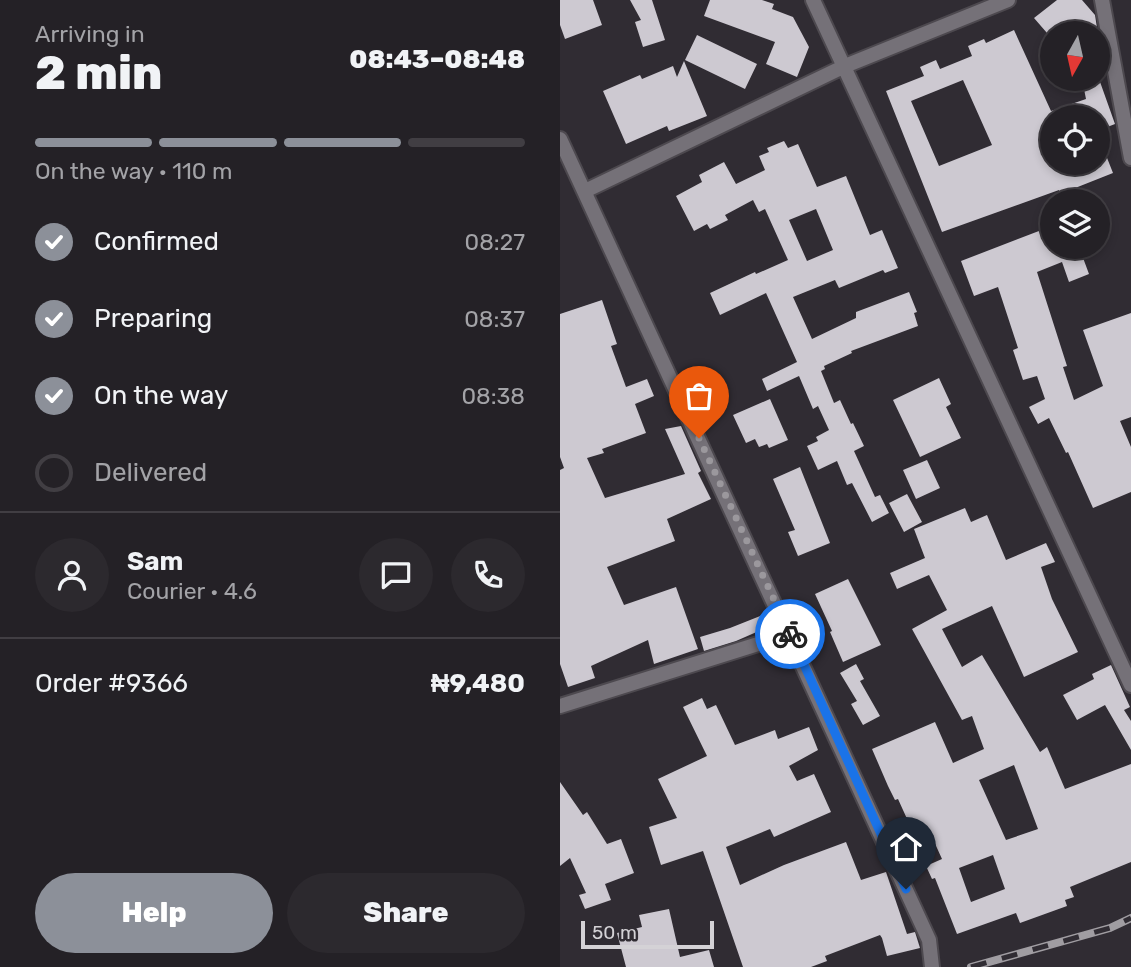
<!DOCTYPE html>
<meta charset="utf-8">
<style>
:root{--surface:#242126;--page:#2c292e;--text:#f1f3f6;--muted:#a3a3a7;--line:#413e43;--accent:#8c9099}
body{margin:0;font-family:Rubik,sans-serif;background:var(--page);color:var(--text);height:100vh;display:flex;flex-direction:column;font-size:26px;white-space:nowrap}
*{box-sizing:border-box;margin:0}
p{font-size:23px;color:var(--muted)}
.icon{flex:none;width:38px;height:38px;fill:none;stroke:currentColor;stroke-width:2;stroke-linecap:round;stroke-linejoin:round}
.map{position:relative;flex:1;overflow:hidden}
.drawer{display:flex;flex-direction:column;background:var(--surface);width:560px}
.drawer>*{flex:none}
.needle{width:46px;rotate:188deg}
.controls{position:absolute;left:480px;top:21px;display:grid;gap:14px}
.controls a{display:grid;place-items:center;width:70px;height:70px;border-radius:50%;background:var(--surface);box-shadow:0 4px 10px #0003,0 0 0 2px var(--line);font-size:35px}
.scale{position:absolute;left:21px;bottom:18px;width:133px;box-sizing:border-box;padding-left:7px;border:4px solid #d4d2d6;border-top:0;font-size:19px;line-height:24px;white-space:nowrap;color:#d4d2d6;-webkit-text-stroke:5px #302c33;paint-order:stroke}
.pin{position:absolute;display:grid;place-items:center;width:60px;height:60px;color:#fff;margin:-72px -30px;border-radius:50% 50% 50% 0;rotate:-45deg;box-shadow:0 0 7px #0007}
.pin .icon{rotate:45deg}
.courier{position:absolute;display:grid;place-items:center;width:70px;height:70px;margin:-35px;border:5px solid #1a73e8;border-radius:50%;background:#fff;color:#222;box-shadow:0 2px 9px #0007}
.summary em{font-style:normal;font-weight:800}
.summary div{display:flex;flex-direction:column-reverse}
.summary{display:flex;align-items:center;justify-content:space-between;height:119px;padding:0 35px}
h1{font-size:46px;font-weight:800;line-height:52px}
.bar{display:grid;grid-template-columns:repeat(4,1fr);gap:10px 7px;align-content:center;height:84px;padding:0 35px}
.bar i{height:9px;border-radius:5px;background:var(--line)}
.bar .selected{background:var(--accent)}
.bar p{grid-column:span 4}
.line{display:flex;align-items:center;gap:18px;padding:0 35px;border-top:2px solid var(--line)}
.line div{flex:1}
.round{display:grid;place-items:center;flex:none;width:74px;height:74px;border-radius:37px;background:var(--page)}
ol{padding:0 35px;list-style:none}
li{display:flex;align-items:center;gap:21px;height:77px}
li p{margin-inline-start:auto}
li .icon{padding:7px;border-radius:50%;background:var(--accent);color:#fff;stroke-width:4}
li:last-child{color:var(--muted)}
li i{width:38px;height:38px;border:4px solid var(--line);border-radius:50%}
.cta{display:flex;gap:14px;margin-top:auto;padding:14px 35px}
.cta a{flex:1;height:80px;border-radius:42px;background:var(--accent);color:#fff;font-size:28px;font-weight:800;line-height:80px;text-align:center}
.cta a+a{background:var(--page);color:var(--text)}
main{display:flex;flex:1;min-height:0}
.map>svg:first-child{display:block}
.building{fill:#cdc9d1;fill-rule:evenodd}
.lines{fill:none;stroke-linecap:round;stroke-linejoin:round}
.minor-casing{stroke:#4d494f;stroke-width:18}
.minor{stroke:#757178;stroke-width:14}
.rail-casing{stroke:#a09da2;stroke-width:8}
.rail{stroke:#302c33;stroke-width:5;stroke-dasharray:16;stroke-linecap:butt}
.done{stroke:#9b989d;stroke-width:7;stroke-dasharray:0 12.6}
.route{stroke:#1a73e8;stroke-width:9}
</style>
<main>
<section class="drawer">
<div class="summary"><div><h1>2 min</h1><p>Arriving in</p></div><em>08:43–08:48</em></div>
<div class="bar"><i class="selected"></i><i class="selected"></i><i class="selected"></i><i></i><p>On the way · 110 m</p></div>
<ol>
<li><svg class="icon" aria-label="check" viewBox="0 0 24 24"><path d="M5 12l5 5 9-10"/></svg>Confirmed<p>08:27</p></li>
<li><svg class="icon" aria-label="check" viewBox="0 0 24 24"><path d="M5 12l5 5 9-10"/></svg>Preparing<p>08:37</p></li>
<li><svg class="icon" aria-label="check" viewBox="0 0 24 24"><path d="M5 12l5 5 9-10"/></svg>On the way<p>08:38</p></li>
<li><i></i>Delivered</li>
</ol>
<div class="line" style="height:126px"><a class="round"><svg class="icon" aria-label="person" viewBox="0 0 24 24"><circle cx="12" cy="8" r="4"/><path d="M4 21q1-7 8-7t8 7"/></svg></a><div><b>Sam</b><p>Courier · 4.6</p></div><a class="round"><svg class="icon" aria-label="chat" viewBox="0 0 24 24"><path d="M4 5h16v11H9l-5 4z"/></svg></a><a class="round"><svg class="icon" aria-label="phone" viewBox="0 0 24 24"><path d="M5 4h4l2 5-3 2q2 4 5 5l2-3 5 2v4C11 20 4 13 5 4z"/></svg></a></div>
<div class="line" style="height:91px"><div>Order #9366</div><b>₦9,480</b></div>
<div class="cta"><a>Help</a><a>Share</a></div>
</section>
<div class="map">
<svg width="571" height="967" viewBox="0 0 571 967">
<rect width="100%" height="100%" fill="#302c33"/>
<path class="building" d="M0 0H33L42 25 5 39 0 25Z
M70 0H92L105 40 83 47 75 22 81 20Z
M150 0H202L214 4 212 9 233 17 249 47 237 77 206 64 215 42 144 16Z
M497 0H522L535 15 537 28 530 33H487L474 18Z
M454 30 491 111 526 99 522 79H539L555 124 537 131V117H492V163H537L538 135 553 173 500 194 499 190 382 232 326 91 364 76 360 67 376 60 380 69 412 56 408 46 424 39 426 43ZM403 80 432 145 379 166 351 101Z
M137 35 197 64 185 89 125 60Z
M124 61 147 116 109 131 107 126 66 144 43 91 80 75 82 79 113 66 117 77Z
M224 141 228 148 238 144 257 187 286 176 310 235 322 230 338 268 325 273 323 270 279 288 275 280 233 297 252 339 296 318V312L349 292 357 312 354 313 358 326 291 351 292 353 264 366 265 369 261 371 274 403 280 400 291 424 293 423 304 446 294 451 315 497 320 495 329 513 312 522 292 483 287 485 277 461 258 470 247 446 258 441 256 437 269 430 258 406 253 409 239 376 207 391 202 379 237 362 206 293 160 315 150 293 195 272 196 274 228 260 205 209 199 212 193 200 165 215 168 220 150 229 147 224 134 231 116 196 142 182 139 175 164 162 176 184 205 170 199 156 209 152 207 148ZM256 209 273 250 247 261 229 220Z
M492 226V247H519L529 274 509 282 502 262 477 272 507 366 503 367 514 400 543 386 523 330 571 313V417L560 421 571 447V492L533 508 508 452 506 453 489 418 478 424 469 407 485 399 477 376 463 380 453 350 458 348 438 287 414 296 401 261Z
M42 300 57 344 51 346 66 387 87 379 94 396 75 404 86 433 42 449 44 453 27 458 45 498 125 474 105 429 121 426 141 471 138 473 151 499 107 519 115 541 47 567 64 605 116 587 138 649 94 664 88 640 31 666 35 678 8 687 0 664V470L4 468 0 457V314Z
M379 378 391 404 386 407 401 438 360 457 333 400Z
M210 399 228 440 209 448 207 444 199 447 195 439 186 443 173 415Z
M367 460 380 488 356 499 343 470Z
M240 467 270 543 238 556 228 532 235 530 213 479Z
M347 494 362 522 344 532 329 503Z
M405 508 411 522 427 515 446 560 486 543 495 562 481 567 492 599 518 652 464 677 432 606 382 629 402 667 422 655 480 752 487 747 505 789 571 764V862L510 887 514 897 505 900 507 906 460 923 456 913 397 934 375 878 372 879 366 866 382 859 367 826 353 832 338 799 335 800 328 786 312 749 375 722 393 763 424 749 412 716 402 720 352 629 387 610 369 575 337 589 330 573 365 558 354 529ZM454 765 478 829 446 840 419 780ZM433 855 445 889 411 902 399 868Z
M288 579 321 645 283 662 270 632 272 631 255 594Z
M205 614 210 626 176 641 144 651 140 637 170 628Z
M296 664 304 679 300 681 320 716 303 725 291 704 297 701 280 673Z
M551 665 570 707 564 710 571 721V750L545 705 517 720 503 695 534 679 532 674Z
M142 698 147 709 156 705 175 745 215 730 218 739 249 727 258 750 229 766 237 781 254 774 271 812 214 837 210 829 166 847 180 885 224 865 286 842 301 880 326 872 347 934 355 932 360 948 327 956 322 938 320 935 265 956 267 961 251 967H183L143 851 101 865 89 827 117 818 98 779 147 756 123 707Z
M0 782 23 815 27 812 47 844 61 839 74 873 45 884 51 900 25 909 19 895 26 893 10 858 0 866Z
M109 909 120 957 149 950 154 967H66L57 933 82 927 79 915Z"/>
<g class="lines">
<defs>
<path id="minor" d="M253 0 571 685
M542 0 571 158
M0 139 369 940 372 967
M25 191 285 66 448 0
M0 706 230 634"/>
</defs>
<use href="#minor" class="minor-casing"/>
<use href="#minor" class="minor"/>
<defs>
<path id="rail" d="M411 967 550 928 571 918"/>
</defs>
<use href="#rail" class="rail-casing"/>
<use href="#rail" class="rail"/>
</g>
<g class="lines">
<path class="done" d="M139 438 230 634"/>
<path class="route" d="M230 634 346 889"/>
</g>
</svg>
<div class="controls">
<a><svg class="needle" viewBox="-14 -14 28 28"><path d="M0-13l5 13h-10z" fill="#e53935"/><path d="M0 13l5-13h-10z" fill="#a3a3a7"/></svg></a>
<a><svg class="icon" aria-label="locate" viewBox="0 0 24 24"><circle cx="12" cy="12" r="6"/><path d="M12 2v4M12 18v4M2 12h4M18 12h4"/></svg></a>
<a><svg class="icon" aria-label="layers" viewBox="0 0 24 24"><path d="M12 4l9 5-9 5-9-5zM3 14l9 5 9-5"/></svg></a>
</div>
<div class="scale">50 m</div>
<div class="pin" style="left:139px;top:438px;background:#ea580c"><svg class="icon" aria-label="bag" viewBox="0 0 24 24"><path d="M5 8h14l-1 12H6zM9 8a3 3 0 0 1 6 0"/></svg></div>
<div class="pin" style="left:346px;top:889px;background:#1f2937"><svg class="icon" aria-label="home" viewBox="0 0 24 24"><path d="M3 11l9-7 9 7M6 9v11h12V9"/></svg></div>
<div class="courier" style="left:230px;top:634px"><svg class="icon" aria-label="bike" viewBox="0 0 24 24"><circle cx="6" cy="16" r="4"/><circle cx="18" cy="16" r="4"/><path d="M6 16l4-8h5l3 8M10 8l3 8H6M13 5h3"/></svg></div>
</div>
</main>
